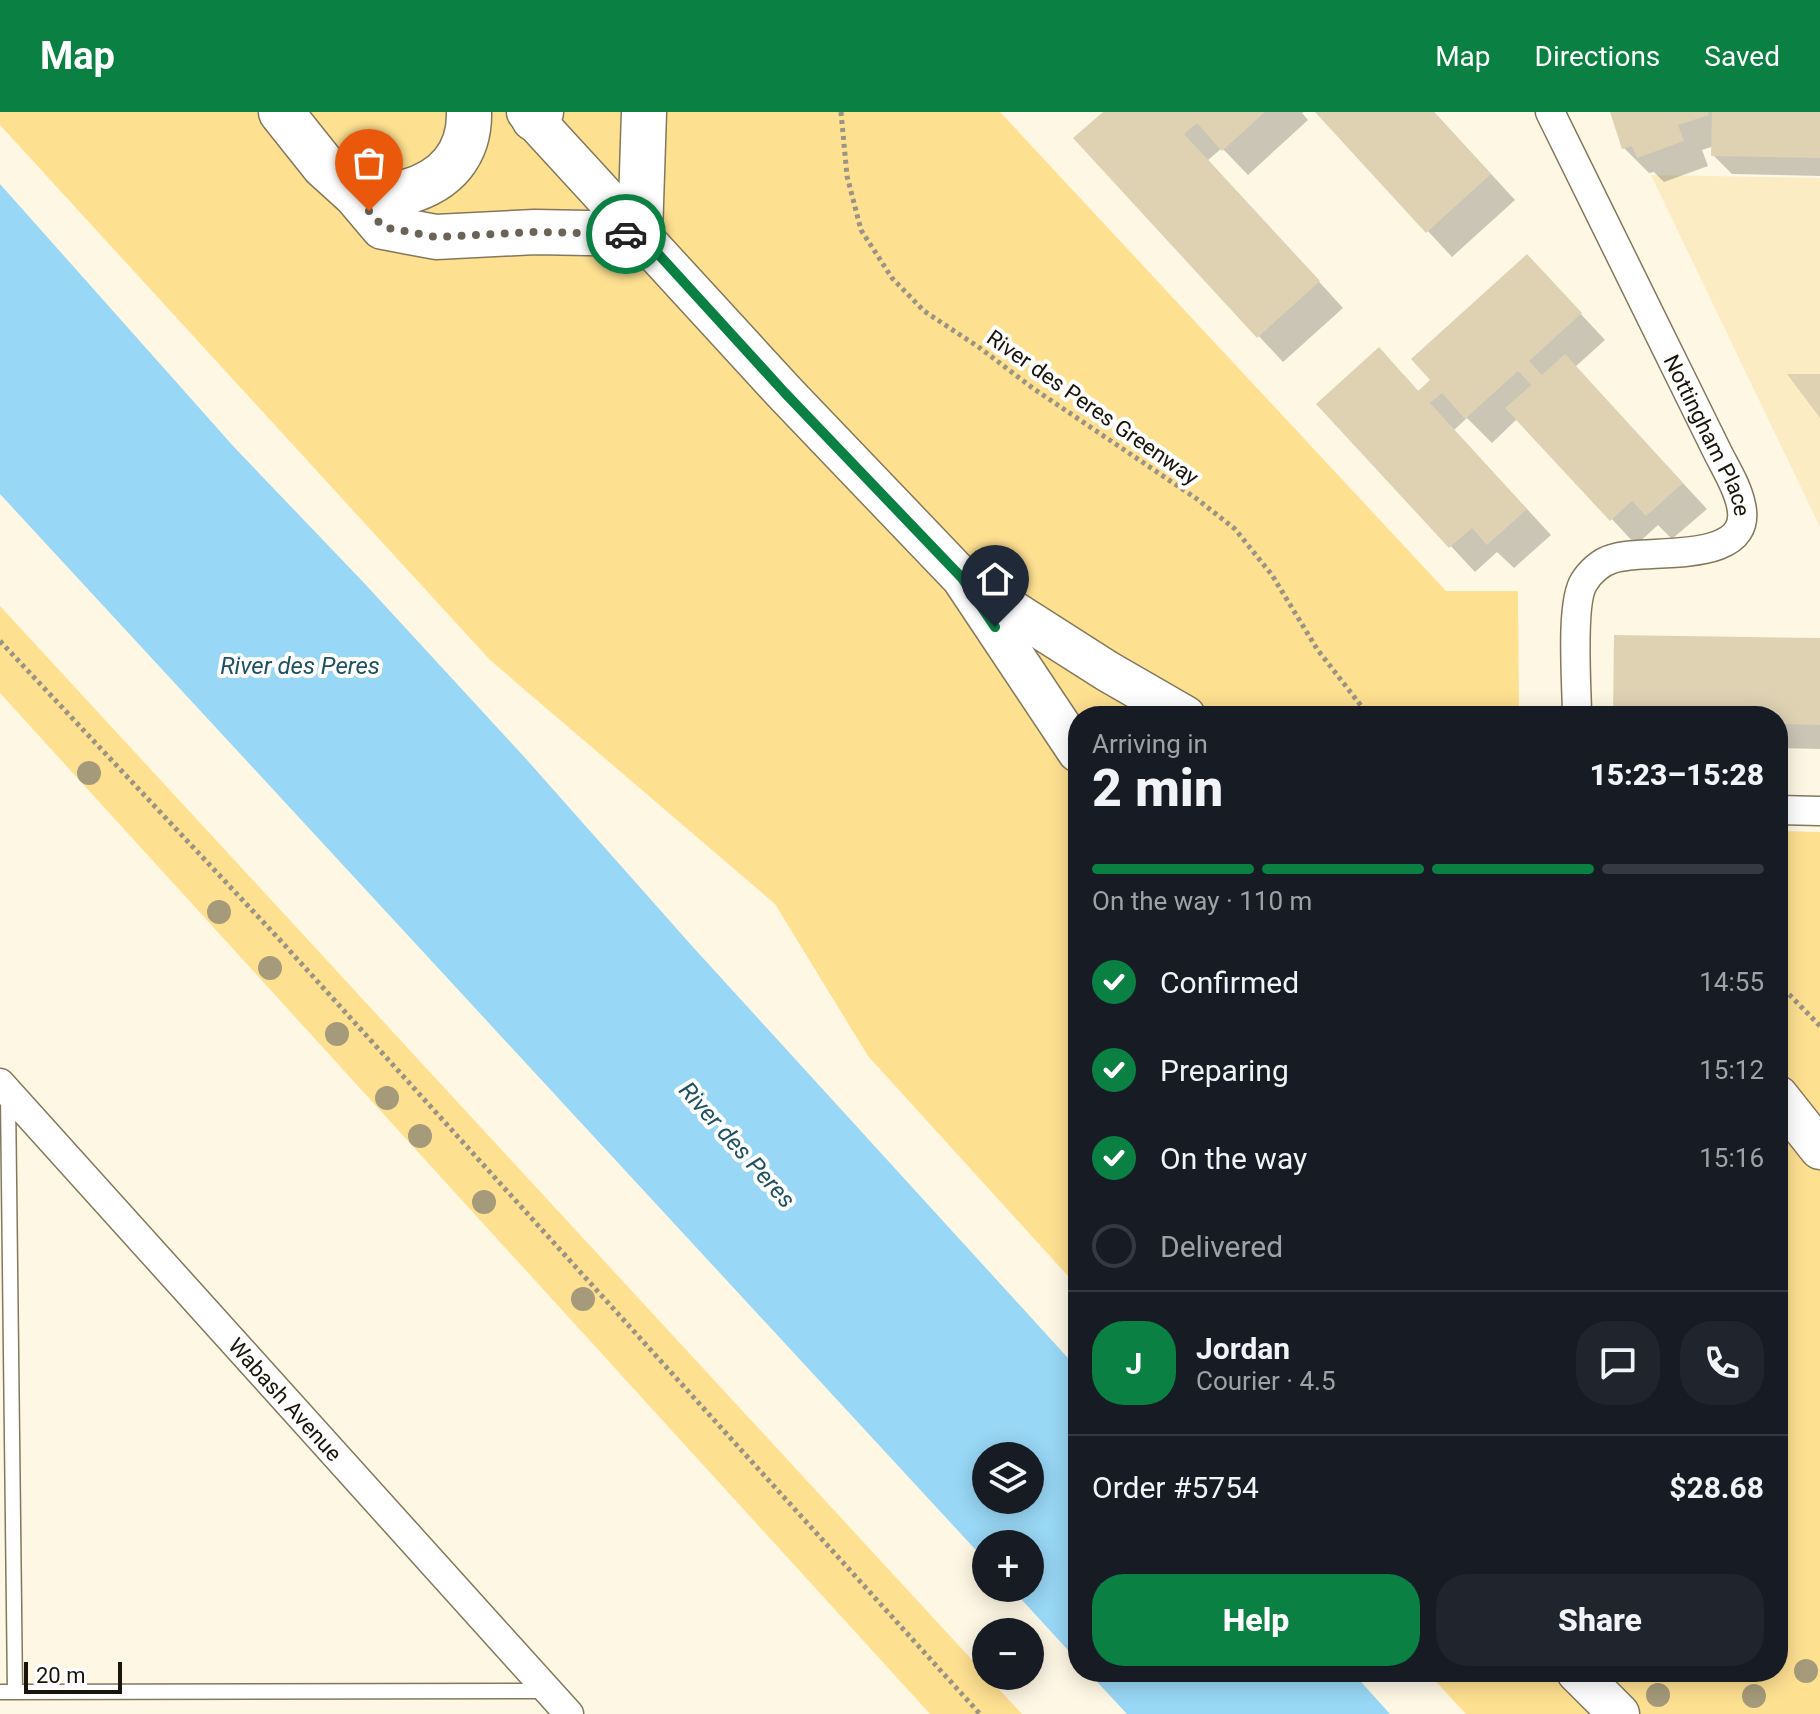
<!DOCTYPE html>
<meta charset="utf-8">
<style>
:root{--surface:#171b24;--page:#20242c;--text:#f1f3f6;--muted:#9ea1a6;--line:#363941;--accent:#0b8043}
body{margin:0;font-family:Roboto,sans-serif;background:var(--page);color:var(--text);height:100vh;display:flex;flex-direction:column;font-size:30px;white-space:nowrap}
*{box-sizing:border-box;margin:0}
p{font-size:26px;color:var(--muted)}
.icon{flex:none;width:44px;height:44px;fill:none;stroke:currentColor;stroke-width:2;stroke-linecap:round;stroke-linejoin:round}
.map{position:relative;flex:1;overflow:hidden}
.side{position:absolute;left:1068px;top:594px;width:720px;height:976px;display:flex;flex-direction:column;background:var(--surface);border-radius:32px;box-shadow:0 4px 20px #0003}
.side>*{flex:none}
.buttons{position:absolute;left:972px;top:1330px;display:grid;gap:16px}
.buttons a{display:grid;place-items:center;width:72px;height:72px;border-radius:50%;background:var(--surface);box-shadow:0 4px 20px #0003;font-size:40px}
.scale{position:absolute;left:24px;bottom:20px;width:98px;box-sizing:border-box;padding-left:8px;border:4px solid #1a150a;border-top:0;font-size:22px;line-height:28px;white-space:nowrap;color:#1a150a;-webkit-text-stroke:6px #fff;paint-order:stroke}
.pin{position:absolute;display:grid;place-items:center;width:68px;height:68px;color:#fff;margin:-82px -34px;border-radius:50% 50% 50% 0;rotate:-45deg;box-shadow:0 0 8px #0007}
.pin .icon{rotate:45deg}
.courier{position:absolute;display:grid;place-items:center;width:80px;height:80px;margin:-40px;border:6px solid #0b8043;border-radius:50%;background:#fff;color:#222;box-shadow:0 2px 10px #0007}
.head em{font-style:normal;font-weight:800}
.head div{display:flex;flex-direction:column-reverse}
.head{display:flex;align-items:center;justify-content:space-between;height:136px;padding:0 24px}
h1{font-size:52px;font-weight:800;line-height:60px}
.bar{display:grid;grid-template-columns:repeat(4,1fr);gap:12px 8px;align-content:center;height:96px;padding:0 24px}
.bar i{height:10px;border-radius:6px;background:var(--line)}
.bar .active{background:var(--accent)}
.bar p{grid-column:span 4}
.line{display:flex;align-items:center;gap:20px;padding:0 24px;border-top:2px solid var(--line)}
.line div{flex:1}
.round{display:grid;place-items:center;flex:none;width:84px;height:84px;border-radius:32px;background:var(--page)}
ol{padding:0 24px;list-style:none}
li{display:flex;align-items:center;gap:24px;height:88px}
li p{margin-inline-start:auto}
li .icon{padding:8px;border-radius:50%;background:var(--accent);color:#fff;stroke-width:4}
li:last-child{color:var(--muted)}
li i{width:44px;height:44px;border:4px solid var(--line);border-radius:50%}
.action{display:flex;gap:16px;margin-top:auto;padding:16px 24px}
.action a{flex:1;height:92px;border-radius:32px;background:var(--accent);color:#fff;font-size:32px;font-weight:800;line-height:92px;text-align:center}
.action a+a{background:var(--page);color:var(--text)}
header{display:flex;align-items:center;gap:48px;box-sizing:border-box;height:112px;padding:0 40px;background:var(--accent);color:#fff}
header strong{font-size:38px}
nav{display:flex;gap:44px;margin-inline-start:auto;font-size:28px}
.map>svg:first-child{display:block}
.built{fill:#fbecc4}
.green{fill:#fee091}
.water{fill:#98d7f5;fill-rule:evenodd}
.shadow{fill:#0003}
.building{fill:#ded2b3}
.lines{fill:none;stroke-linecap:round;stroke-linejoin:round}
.service-casing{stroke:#83785b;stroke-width:17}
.minor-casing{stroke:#83785b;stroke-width:31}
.secondary-casing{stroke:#83785b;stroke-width:43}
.primary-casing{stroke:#83785b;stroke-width:47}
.path{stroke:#9a9485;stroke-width:5;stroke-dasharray:4 4;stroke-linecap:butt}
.service{stroke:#fff;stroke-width:14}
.minor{stroke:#fff;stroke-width:28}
.secondary{stroke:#fff;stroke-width:40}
.primary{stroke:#fff;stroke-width:44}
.tree{fill:#a59a7a}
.done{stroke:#6a6456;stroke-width:8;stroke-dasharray:0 14.4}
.route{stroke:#0b8043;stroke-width:10}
.labels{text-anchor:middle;stroke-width:8;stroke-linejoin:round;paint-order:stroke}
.street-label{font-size:22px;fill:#1a150a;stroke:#fff}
.water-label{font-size:24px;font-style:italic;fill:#1f5165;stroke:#fff}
</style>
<header>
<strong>Map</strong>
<nav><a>Map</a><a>Directions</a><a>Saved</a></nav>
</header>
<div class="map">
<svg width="1820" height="1602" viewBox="0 0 1820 1602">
<rect width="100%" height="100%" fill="#fef7e4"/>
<path class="built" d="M1651 63 1820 66V415Z"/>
<path class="green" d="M0 0H1000L1446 479H1518L1519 604H1078V1175L868 944 775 792 490 548 0 13Z
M0 494 1022 1602H930L0 581Z
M1778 719 1820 720V1602H1466L1427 1560H1778Z"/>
<path class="water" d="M0 72 234 335 365 472 527 648 692 834 1078 1257V1549L1011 1476H1030V1432H986V1449L0 382ZM986 1344H1030V1388H986Z
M1088 1560H1352L1390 1602H1127Z"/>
<path class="shadow" d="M1106 0H1304L1302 1 1308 8 1248 63 1222 36 1208 48 1343 196 1283 250 1076 27Z
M1317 0H1434L1515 88 1452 145Z
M1612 0H1820V64L1732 62 1713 43 1714 34 1702 38 1708 54 1664 70 1654 60 1649 61 1624 36Z
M1551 170 1605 228 1575 255 1707 397 1672 427 1658 413 1636 433 1518 306 1492 331 1467 306 1454 318 1551 423 1514 456 1497 440 1475 460 1319 292 1404 263 1419 280Z
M1820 528V637L1778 636V604H1615Z"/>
<path class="building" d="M1103 0H1265L1222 39 1197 11 1184 22 1320 169 1257 226 1073 26Z
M1315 0H1434L1491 62 1426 121Z
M1610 0H1708L1709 3 1678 13 1684 29 1637 46 1632 34 1622 37Z
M1712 0H1820V46L1711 44Z
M1527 142 1582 201 1529 249 1542 263 1565 242 1683 371 1646 404 1632 389 1610 409 1505 296 1531 273 1518 259 1465 307 1442 281 1430 291 1527 397 1487 433 1472 416 1449 436 1316 292 1379 235 1418 279 1430 268 1411 247Z
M1787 262H1820V306Z
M1614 523 1820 526V613L1778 612V604H1613Z"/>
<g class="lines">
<defs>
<path id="service" d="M8 984 15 1580
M0 1580 548 1579"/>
<g id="minor">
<path id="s1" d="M1550 0 1716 337C1724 354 1737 373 1741 393 1755 455 1646 435 1612 447 1601 450 1590 460 1584 470 1570 491 1577 575 1577 604"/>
<path d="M1778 698 1820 699"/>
<path id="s2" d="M0 971 569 1602"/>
</g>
<path id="secondary" d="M527 0 785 281 962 466 1078 640
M977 476 1107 559 1185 604
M1778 984 1820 1037
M1577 1560 1619 1602"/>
<path id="primary" d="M281 0 324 54 356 83 383 115 436 125 535 120 640 122 644 0
M534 7 541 0
M356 83C371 82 390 84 406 80 446 69 470 42 469 0"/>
</defs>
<use href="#service" class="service-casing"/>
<use href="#minor" class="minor-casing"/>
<use href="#secondary" class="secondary-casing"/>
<use href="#primary" class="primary-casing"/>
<path class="path" d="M841 0 847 64 861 118 892 166 924 199 980 236 1034 277 1197 387 1235 417 1272 463 1317 537 1369 604
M0 529 280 828 980 1602
M1778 871 1820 914"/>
<use href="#service" class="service"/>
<use href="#minor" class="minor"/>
<use href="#secondary" class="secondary"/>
<use href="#primary" class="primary"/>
</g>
<g class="tree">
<circle cx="89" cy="661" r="12"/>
<circle cx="219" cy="800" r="12"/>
<circle cx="270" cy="856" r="12"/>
<circle cx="337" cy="922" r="12"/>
<circle cx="387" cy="986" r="12"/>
<circle cx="420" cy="1024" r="12"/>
<circle cx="484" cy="1090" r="12"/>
<circle cx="583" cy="1187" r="12"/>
<circle cx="1806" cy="1559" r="12"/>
<circle cx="1658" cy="1583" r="12"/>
<circle cx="1754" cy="1584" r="12"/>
</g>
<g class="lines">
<path class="done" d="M369 99 383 115 436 125 535 120 626 122"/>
<path class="route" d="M626 122H640L785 281 962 466 995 515"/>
</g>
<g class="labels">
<g class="street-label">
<text transform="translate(1093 295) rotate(35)" y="8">River des Peres Greenway</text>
<text dy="8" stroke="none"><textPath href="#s1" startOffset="360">Nottingham Place</textPath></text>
<text dy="8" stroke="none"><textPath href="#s2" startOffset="426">Wabash Avenue</textPath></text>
</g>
<g class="water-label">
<text x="300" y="562">River des Peres</text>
<text transform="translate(737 1033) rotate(48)" y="8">River des Peres</text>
</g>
</g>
</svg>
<div class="buttons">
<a><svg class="icon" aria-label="layers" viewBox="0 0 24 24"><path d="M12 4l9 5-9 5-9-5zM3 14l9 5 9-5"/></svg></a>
<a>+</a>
<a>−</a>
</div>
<div class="scale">20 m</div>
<div class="pin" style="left:369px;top:99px;background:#ea580c"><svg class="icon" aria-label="bag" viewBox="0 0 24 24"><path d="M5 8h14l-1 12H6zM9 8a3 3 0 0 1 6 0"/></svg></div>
<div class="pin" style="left:995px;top:515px;background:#1f2937"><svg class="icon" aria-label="home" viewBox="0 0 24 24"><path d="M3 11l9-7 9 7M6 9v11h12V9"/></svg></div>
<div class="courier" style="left:626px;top:122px"><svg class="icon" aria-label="car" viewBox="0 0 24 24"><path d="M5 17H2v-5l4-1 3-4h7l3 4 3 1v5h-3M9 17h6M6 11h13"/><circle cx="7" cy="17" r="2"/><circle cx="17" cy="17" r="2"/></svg></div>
<section class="side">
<div class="head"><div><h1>2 min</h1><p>Arriving in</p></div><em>15:23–15:28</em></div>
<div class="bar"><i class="active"></i><i class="active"></i><i class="active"></i><i></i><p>On the way · 110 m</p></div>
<ol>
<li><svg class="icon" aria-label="check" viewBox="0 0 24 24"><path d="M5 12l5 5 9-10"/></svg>Confirmed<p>14:55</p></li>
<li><svg class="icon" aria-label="check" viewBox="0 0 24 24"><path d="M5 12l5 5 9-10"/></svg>Preparing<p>15:12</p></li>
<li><svg class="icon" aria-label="check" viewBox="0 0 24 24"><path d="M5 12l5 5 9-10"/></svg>On the way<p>15:16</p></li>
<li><i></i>Delivered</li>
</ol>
<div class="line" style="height:144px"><b class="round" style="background:var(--accent);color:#fff">J</b><div><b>Jordan</b><p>Courier · 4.5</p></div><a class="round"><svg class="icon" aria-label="chat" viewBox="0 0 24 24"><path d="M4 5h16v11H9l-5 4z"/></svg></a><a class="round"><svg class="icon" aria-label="phone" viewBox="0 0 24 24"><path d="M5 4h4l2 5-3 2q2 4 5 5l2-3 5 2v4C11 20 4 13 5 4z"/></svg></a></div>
<div class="line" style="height:104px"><div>Order #5754</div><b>$28.68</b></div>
<div class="action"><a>Help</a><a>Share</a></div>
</section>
</div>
